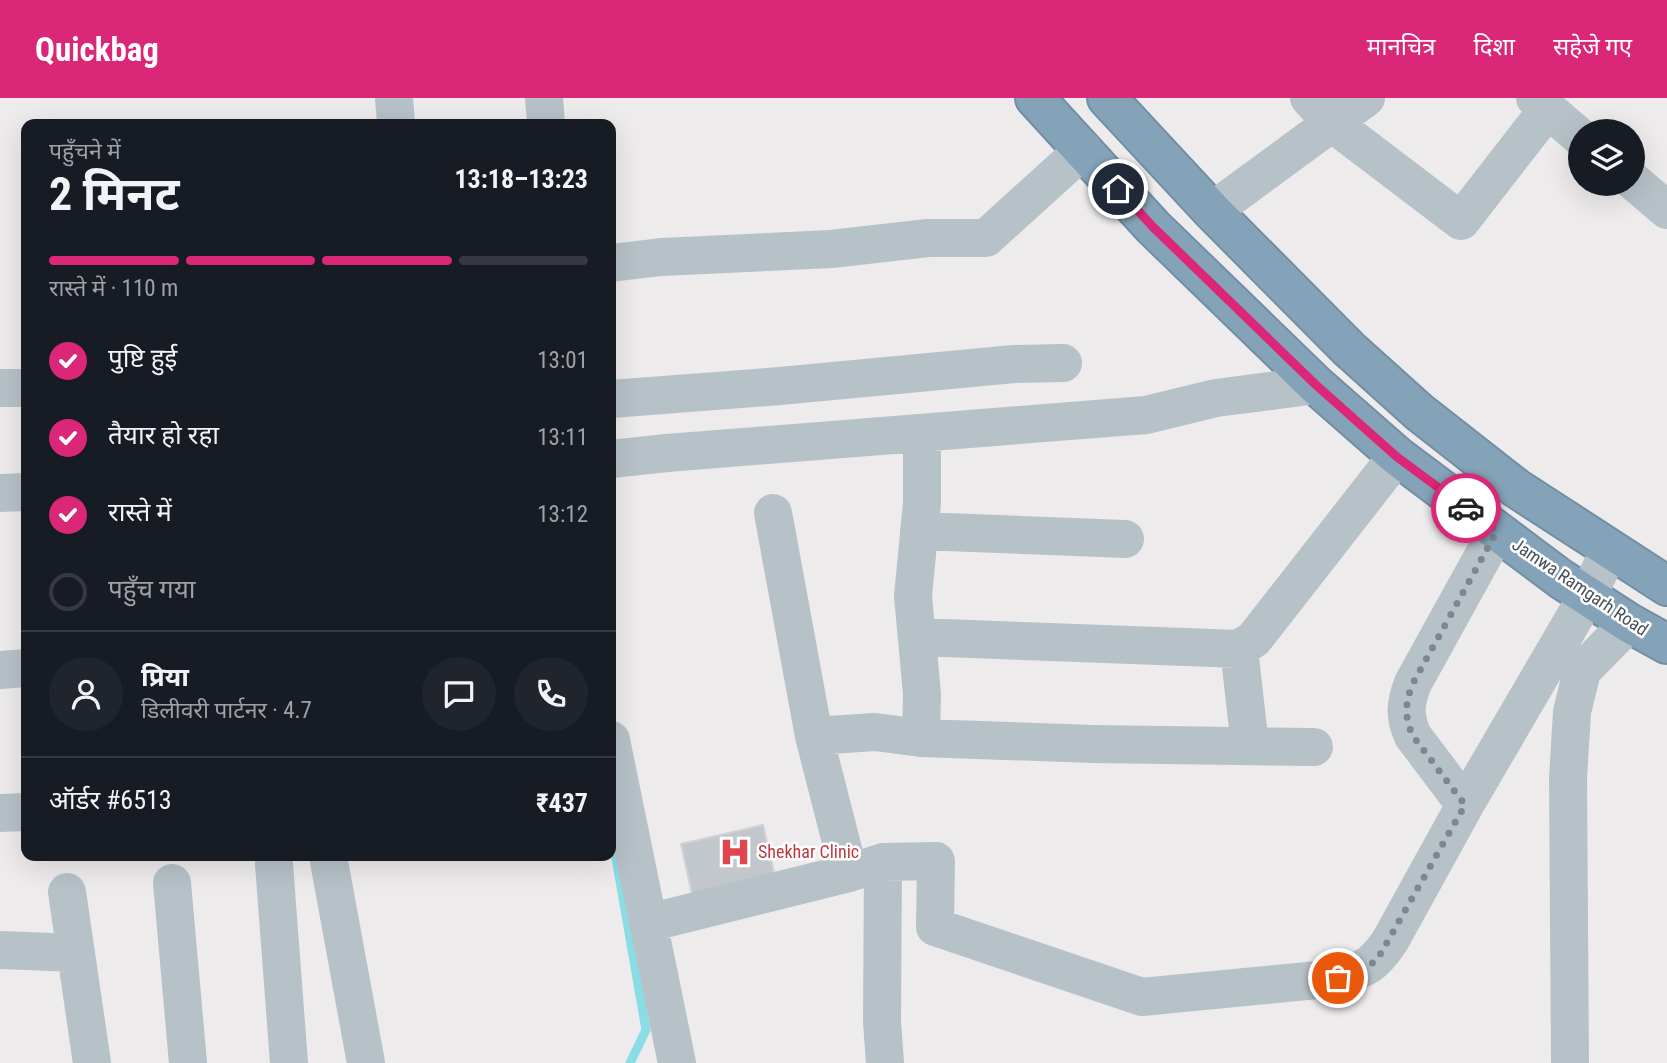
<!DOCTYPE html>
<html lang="hi">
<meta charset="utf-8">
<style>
:root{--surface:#171b24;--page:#20242c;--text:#f1f3f6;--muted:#9ea1a6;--line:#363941;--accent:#db2777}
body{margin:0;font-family:"Roboto Condensed","Noto Sans Devanagari",sans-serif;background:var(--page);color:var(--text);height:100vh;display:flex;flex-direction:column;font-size:26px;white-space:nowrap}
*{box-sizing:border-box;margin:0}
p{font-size:23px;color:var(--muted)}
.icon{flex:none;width:38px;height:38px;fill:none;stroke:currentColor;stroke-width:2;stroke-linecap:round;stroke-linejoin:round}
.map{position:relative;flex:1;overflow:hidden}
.sheet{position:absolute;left:21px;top:21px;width:595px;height:742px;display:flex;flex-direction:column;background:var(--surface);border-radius:14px;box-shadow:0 7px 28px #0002}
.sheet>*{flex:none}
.buttons{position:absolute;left:1568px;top:21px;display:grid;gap:14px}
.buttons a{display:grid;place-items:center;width:77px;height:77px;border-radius:50%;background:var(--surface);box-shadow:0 7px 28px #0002;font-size:35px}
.pin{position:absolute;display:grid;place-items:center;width:60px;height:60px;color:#fff;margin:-30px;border:4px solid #fff;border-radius:50%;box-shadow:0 2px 7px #0007}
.courier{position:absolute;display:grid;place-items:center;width:70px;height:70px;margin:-35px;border:5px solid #db2777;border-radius:50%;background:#fff;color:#222;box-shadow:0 2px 9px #0007}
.summary em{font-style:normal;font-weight:700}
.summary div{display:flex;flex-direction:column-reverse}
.summary{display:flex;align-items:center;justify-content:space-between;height:119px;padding:0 28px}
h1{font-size:46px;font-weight:700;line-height:52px}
.bar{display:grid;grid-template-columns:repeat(4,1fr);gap:10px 7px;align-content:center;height:84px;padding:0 28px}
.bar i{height:9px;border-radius:5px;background:var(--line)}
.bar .current{background:var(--accent)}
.bar p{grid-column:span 4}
.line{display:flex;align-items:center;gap:18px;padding:0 28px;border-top:2px solid var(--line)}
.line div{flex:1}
.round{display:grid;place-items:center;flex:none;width:74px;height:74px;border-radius:37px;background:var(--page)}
ol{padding:0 28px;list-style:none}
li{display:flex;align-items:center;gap:21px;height:77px}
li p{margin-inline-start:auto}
li .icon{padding:7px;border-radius:50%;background:var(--accent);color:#fff;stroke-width:4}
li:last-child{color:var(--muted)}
li i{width:38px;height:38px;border:4px solid var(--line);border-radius:50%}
header{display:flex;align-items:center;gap:42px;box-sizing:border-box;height:98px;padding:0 35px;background:var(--accent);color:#fff}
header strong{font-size:33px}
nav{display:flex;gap:38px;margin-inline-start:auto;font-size:24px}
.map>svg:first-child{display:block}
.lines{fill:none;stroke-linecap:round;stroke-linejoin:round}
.stream{stroke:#8adce5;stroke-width:9}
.building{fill:#c2c7cb;stroke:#d0d2d7;stroke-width:2}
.highway-casing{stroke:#718ea4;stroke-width:42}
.minor{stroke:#b7c2c8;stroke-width:38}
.highway{stroke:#85a3b8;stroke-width:38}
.done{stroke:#80878c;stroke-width:7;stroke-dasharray:0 12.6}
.route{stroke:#db2777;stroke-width:9}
.labels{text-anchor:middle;stroke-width:5;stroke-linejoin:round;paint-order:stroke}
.street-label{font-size:18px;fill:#455158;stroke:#fff}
.health-label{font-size:18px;fill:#be3a42;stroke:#fff;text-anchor:start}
</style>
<header>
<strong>Quickbag</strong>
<nav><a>मानचित्र</a><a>दिशा</a><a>सहेजे गए</a></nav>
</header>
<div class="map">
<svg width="1667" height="965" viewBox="0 0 1667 965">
<rect width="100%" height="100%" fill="#eeebec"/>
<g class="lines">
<path class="stream" d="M616 760 646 932 630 965"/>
</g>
<path class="building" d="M763 727 777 787 694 805 681 746Z"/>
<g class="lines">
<defs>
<path id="highway" d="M1035 0 1153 129 1316 287 1397 358 1561 481 1629 525 1667 546
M1107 0 1212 113 1349 251 1419 314 1516 390 1667 488"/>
</defs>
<use href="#highway" class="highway-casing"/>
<path class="minor" d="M394 0 396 26
M544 0 546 26
M1309 0 1332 25 1461 123 1548 11
M1535 0 1580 39
M1633 83 1667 112
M1212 113 1366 0
M611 165 661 159 831 151 928 140H986L1083 52
M0 290H26
M611 301 780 288 1014 266 1063 265
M611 361 667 355 1146 317 1216 300 1316 287
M0 395 26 394
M773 415 814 638 849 775
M919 433 1125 441
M917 539 1239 551 1254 541 1397 358
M1239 551 1250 648
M0 572 26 570
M814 638 875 634 921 640 1093 646 1314 649
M921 640 922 596 913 498 922 405V336
M611 642 677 965
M1465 707 1413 638C1404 619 1405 605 1413 585L1497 433
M0 715 26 714
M328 758 366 965
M883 764 882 924 885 965
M274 766 289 965
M172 785 188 965
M67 794 92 965
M648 825 849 775 883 764 936 763 935 829 1142 899 1338 880C1366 870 1373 868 1390 843L1465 707 1587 498 1610 452
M0 852 76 855
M1570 965 1568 680 1572 614 1582 573 1629 525"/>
<use href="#highway" class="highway"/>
</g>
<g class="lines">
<path class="done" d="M1338 880 1362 872 1377 862 1465 707 1413 638C1404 619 1405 605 1413 585L1497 433 1466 410"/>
<path class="route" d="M1118 91 1153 129 1316 287 1397 359 1466 410"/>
</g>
<defs>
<symbol id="hospital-bare" viewBox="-9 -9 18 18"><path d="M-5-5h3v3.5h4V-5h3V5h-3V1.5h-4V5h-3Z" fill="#e0444e" stroke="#fff" stroke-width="2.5" paint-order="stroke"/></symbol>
</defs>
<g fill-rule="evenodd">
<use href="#hospital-bare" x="713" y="732" width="44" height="44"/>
</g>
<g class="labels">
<g class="street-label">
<text transform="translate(1580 489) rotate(34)" y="6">Jamwa Ramgarh Road</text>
</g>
<g class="health-label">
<text x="758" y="760">Shekhar Clinic</text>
</g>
</g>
</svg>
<div class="buttons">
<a><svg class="icon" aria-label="layers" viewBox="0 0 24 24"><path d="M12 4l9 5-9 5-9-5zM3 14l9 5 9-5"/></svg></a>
</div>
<div class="pin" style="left:1338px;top:880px;background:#ea580c"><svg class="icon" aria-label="bag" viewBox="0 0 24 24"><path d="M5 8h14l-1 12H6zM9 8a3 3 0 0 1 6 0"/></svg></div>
<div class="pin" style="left:1118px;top:91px;background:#1f2937"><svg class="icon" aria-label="home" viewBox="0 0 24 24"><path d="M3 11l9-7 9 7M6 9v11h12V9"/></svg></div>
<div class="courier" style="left:1466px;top:410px"><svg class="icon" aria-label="car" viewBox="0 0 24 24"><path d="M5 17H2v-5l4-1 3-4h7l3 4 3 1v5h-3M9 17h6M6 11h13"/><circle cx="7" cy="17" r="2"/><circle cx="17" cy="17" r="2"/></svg></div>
<section class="sheet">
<div class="summary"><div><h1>2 मिनट</h1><p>पहुँचने में</p></div><em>13:18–13:23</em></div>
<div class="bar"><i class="current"></i><i class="current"></i><i class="current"></i><i></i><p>रास्ते में · 110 m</p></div>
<ol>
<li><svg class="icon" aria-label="check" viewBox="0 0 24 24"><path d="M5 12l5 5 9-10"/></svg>पुष्टि हुई<p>13:01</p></li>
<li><svg class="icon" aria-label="check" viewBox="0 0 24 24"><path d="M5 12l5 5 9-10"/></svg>तैयार हो रहा<p>13:11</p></li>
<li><svg class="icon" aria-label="check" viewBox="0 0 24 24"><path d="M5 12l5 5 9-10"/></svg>रास्ते में<p>13:12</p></li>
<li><i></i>पहुँच गया</li>
</ol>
<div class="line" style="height:126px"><a class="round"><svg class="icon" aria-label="person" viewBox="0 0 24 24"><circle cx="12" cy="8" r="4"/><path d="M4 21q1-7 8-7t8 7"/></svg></a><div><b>प्रिया</b><p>डिलीवरी पार्टनर · 4.7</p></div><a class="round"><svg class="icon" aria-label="chat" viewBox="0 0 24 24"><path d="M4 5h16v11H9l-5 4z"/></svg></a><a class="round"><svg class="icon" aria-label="phone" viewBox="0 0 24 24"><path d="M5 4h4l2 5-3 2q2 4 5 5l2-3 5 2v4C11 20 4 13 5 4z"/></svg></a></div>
<div class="line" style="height:91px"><div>ऑर्डर #6513</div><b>₹437</b></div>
</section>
</div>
